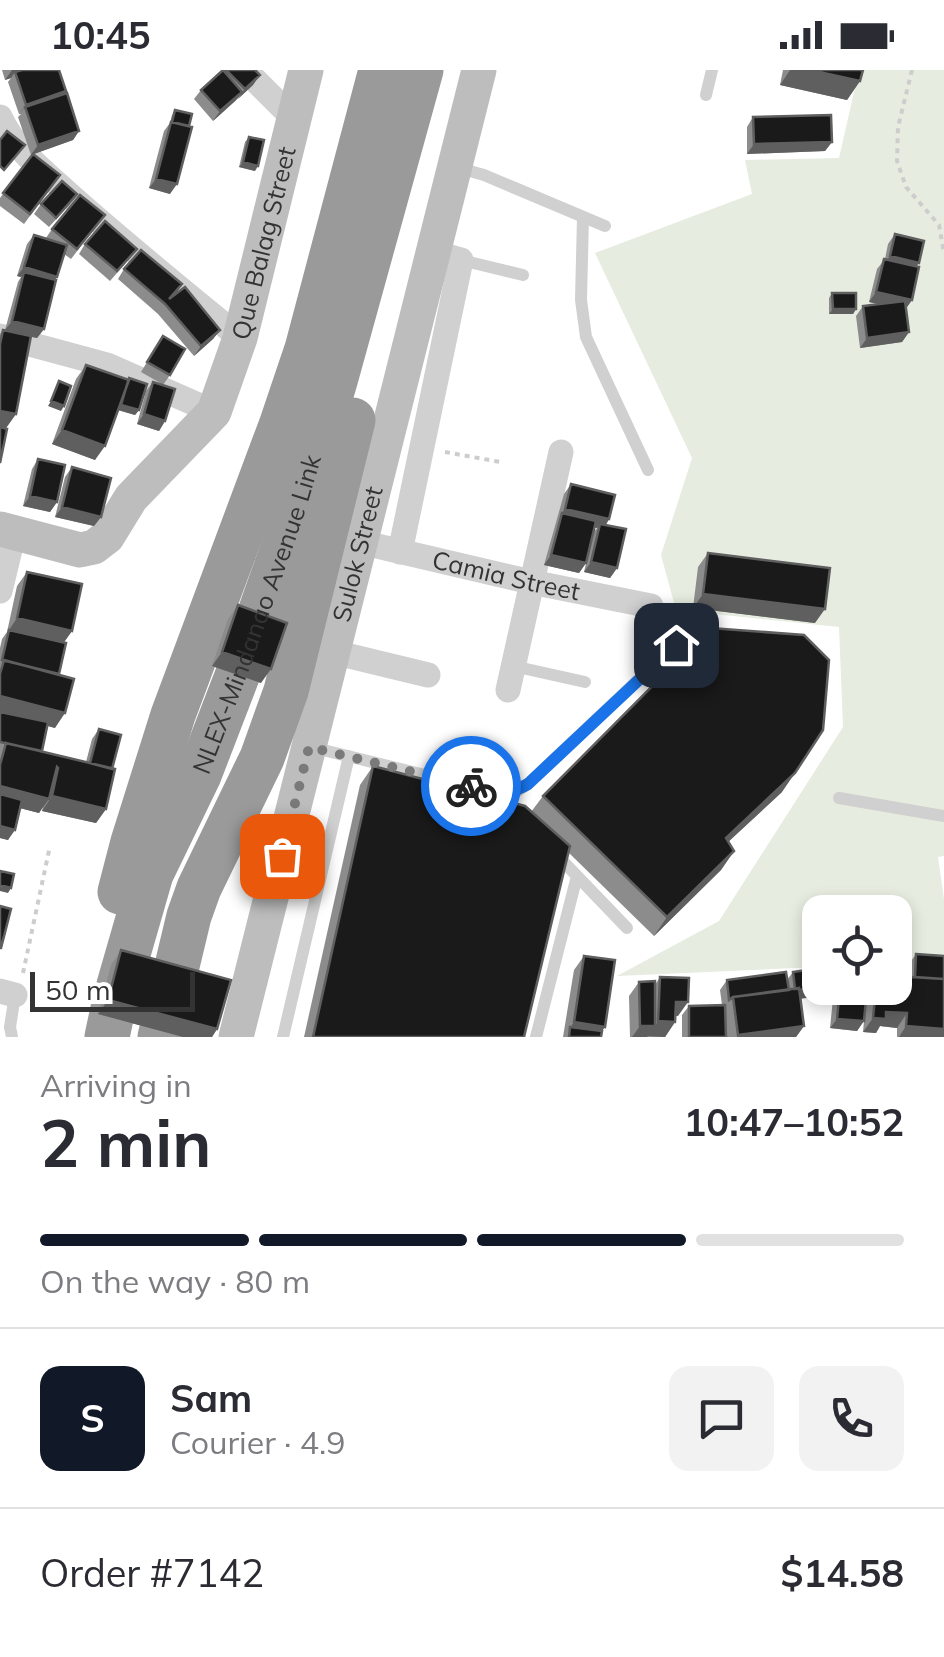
<!DOCTYPE html>
<meta charset="utf-8">
<style>
:root{--surface:#fff;--page:#f2f2f3;--text:#2b2b33;--muted:#7c7c81;--line:#e1e1e2;--accent:#111827}
body{margin:0;font-family:Mulish,sans-serif;background:var(--page);color:var(--text);height:100vh;display:flex;flex-direction:column;font-size:38px;white-space:nowrap}
*{box-sizing:border-box;margin:0}
p{font-size:32px;color:var(--muted)}
.icon{flex:none;width:55px;height:55px;fill:none;stroke:currentColor;stroke-width:2;stroke-linecap:round;stroke-linejoin:round}
.map{position:relative;height:967px;overflow:hidden}
.sheet{display:flex;flex-direction:column;background:var(--surface);flex:1}
.sheet>*{flex:none}
.buttons{position:absolute;left:802px;top:825px;display:grid;gap:20px}
.buttons a{display:grid;place-items:center;width:110px;height:110px;border-radius:20px;background:var(--surface);box-shadow:0 5px 15px #0003;font-size:50px}
.scale{position:absolute;left:30px;bottom:25px;width:165px;box-sizing:border-box;padding-left:10px;border:5px solid #333;border-top:0;font-size:28px;line-height:35px;white-space:nowrap;color:#333;-webkit-text-stroke:8px #fff;paint-order:stroke}
.pin{position:absolute;display:grid;place-items:center;width:85px;height:85px;color:#fff;margin:-42px;border-radius:20px;box-shadow:0 5px 15px #0006}
.courier{position:absolute;display:grid;place-items:center;width:100px;height:100px;margin:-50px;border:8px solid #1a73e8;border-radius:50%;background:#fff;color:#222;box-shadow:0 2px 12px #0007}
.summary em{font-style:normal;font-weight:700}
.summary div{display:flex;flex-direction:column-reverse}
.summary{display:flex;align-items:center;justify-content:space-between;height:170px;padding:0 40px}
h1{font-size:65px;font-weight:700;line-height:75px}
.bar{display:grid;grid-template-columns:repeat(4,1fr);gap:15px 10px;align-content:center;height:120px;padding:0 40px}
.bar i{height:12px;border-radius:8px;background:var(--line)}
.bar .active{background:var(--accent)}
.bar p{grid-column:span 4}
.line{display:flex;align-items:center;gap:25px;padding:0 40px;border-top:2px solid var(--line)}
.line div{flex:1}
.round{display:grid;place-items:center;flex:none;width:105px;height:105px;border-radius:20px;background:var(--page)}
.status{display:flex;justify-content:space-between;align-items:center;height:70px;padding:0 50px;background:var(--surface);direction:ltr}
.status svg{height:28px;fill:currentColor}
.map>svg:first-child{display:block}
.grass{fill:#e6ecdf}
.lines{fill:none;stroke-linecap:round;stroke-linejoin:round}
.path{stroke:#cdcdcd;stroke-width:4;stroke-dasharray:5 5;stroke-linecap:butt}
.lane{stroke:#d0d0d0;stroke-width:12}
.street{stroke:#d0d0d0;stroke-width:25}
.secondary{stroke:#bdbdbd;stroke-width:35}
.highway{stroke:#9a9a9a;stroke-width:45}
.wall{fill:#8c8c8c}
.shaded-wall{fill:#5f5f5f}
.building{fill:#1a1a1a;stroke:#5f5f5f;stroke-width:2.5}
.done{stroke:#7a7a7a;stroke-width:10;stroke-dasharray:0 18}
.route{stroke:#1a73e8;stroke-width:12}
.labels{text-anchor:middle;stroke-width:10;stroke-linejoin:round;paint-order:stroke}
.street-label{font-size:25px;fill:#333;stroke:#fff}
</style>
<div class="status"><b>10:45</b><svg viewBox="0 0 49 12"><path d="M0 12V9h3v3zM5 12V6h3v6zM10 12V3h3v9zM15 12V0h3v12zM26 1h20v11H26zM47 4h2v5h-2z"/></svg></div>
<div class="map">
<svg width="944" height="967" viewBox="0 0 944 967">
<rect width="100%" height="100%" fill="#fff"/>
<path class="grass" d="M859 0H944V786L938 787 944 829V891L895 894V842H820V897L617 906 719 851 843 657 839 557 676 540 661 485 692 388 595 183 752 124 745 90 839 88Z"/>
<g class="lines">
<path class="path" d="M912 0 898 57 897 91 906 117 939 155 944 183
M445 382 500 392
M23 903 50 776"/>
<path class="lane" d="M706 25 712 0
M459 98 484 105 605 156
M583 147 581 230 586 267 648 400
M461 190 523 205
M513 596 585 612
M311 677 498 723 517 721 528 714 675 575
M839 728 944 746
M554 782 627 858
M12 967 10 957 15 925
M283 967 349 686
M536 967 577 806"/>
<g class="street">
<path d="M245 0 293 48"/>
<path d="M0 47C15 80 46 103 72 127 127 176 183 221 240 268"/>
<path d="M0 266 107 295 214 342"/>
<path id="s1" d="M360 472 531 512 651 536"/>
<path d="M400 482 461 190 433 182"/>
<path d="M0 521 14 463"/>
<path d="M333 582 428 605"/>
<path d="M508 620 561 382"/>
<path d="M0 921 15 925"/>
</g>
<g class="secondary">
<path id="s2" d="M0 459 80 480 94 477 107 467 131 428 214 342 240 268 306 0"/>
<path id="s3" d="M236 967 479 0"/>
</g>
<g class="highway">
<path d="M120 822 133 772 173 645 282 353 307 279 381 0"/>
<path id="s4" d="M107 967 115 929 151 804 199 705 244 588 295 444 335 311 421 0"/>
<path d="M160 967 189 846 199 818 262 688 286 621 353 350"/>
</g>
</g>
<path class="wall" d="M2 0H59L64 24 79 61 73 70 31 85 18 47 21 44H19L8 12 11 8 5 10Z
M222 0H255L253 15 213 51 194 29 201 20Z
M783 0H863L860 11 847 30 780 15Z
M175 40 170 124 149 118 164 61 170 53 172 45Z
M753 47 832 72 825 81 747 84V57Z
M249 67 255 101 239 97 245 72Z
M33 84 60 105 24 154 0 136V128Z
M41 134H70L49 157 34 144Z
M105 145 71 189 64 184 55 210 44 259 37 268 31 267 16 344 6 358 0 357V264L3 260H5L18 212 21 207 17 206 27 174 34 165 46 168 52 159Z
M895 164 916 197 912 230 906 238 909 262 902 272 860 278 856 246 863 236 880 234 869 232 877 199 885 189 888 174Z
M85 174 130 188 110 211 79 184Z
M124 199 173 226 220 260 213 269 194 286 158 244 118 209Z
M832 223 856 239 853 244H829V228Z
M163 266 170 305 163 315 165 351 159 361 137 354 146 321 153 312 162 314 141 302Z
M86 295 139 340 135 345 118 340 95 390 52 374 76 309Z
M38 389 57 432 50 442 23 436 32 399Z
M72 397 101 447 94 456 55 447 65 407Z
M571 414 609 449 606 455 617 498 610 508 584 502 593 463 597 458 594 457 586 493 579 503 544 495 564 424Z
M708 483 815 553 693 538 698 497Z
M27 502 72 561 64 572 59 605 55 658 48 656 42 682 86 692 92 669 99 659 112 699 106 739 96 753 42 741 43 736 39 743 20 738 8 770 0 768V578L2 569 7 562 17 516Z
M238 535 261 613 212 596 228 549Z
M373 696 531 742 543 726 782 722 728 772 734 781 721 800 654 866 568 782 524 967H304L360 715Z
M121 880 217 959 212 967H183L98 944 111 895Z
M916 884 944 967H897V958L880 956 876 963 863 962 864 950 857 961 830 958 833 928 835 924 800 929 804 956 796 967H726V960V967H682V945L689 936 722 935 720 920 727 910H787L793 902 820 918H867L866 926 872 918H895L906 914 908 911 909 894Z
M584 886 602 962 601 967H563L574 900Z
M660 907 678 946H676L675 952 665 967H630L629 926 639 912 655 915Z"/>
<path class="shaded-wall" d="M12 0H36L15 2 11 8 5 10Z
M790 0H810L860 11 847 30 780 15Z
M260 5 253 15 238 29 245 19Z
M66 21 59 30 25 37 19 44 26 35Z
M242 22 235 31 213 51 220 41Z
M79 61 73 70 31 85 38 75Z
M832 72 825 81 747 84 754 74Z
M243 92 258 96 255 101 239 97Z
M156 109 177 114 170 124 149 118Z
M890 186 919 193 912 202 883 196Z
M24 197 57 207 50 216 24 202 21 207 17 206Z
M876 222 912 230 905 240 869 232Z
M833 239H856L853 244H829Z
M12 251 44 259 37 268 5 260Z
M220 260 213 269 194 286 201 276Z
M909 262 902 272 860 278 867 268Z
M51 331 64 336 61 341 48 336Z
M121 335 139 340 135 345 118 340Z
M0 341 16 344 6 358 0 357Z
M144 344 165 351 159 361 137 354Z
M62 360 105 376 95 390 52 374Z
M30 426 57 432 50 442 23 436Z
M62 437 101 447 94 456 55 447Z
M565 439 609 449 603 459 600 454 597 458 560 449 562 443 558 448Z
M551 485 586 493 579 503 544 495Z
M591 492 617 498 610 508 584 502Z
M703 524 825 539 815 553 693 538Z
M17 548 72 561 62 575 7 563Z
M222 582 271 599 261 613 212 596Z
M0 626 65 643 55 658 0 643Z
M795 703 782 722 713 786 726 768Z
M0 716 49 729 39 743 0 733Z
M52 726 106 739 96 753 42 741Z
M0 756 15 760 8 770 0 768Z
M734 781 721 800 654 866 667 847Z
M0 816 11 818 8 823 0 821Z
M820 917 848 918 844 923 840 918 835 924 788 930 795 920Z
M108 930 217 959 212 967H183L98 944Z
M676 932H688L678 946H666Z
M886 942 907 943 897 958 880 956 876 963 863 962 873 948Z
M837 949 864 951 857 961 830 958Z
M658 951 675 952 665 967 648 966 647 967H632L640 956H655Z
M574 952 605 957 598 967 570 958Z
M804 956 796 967H737L738 965Z
M906 956 944 959V967H899Z"/>
<path class="building" d="M22 0H59L66 21 26 35 15 2Z
M223 0 242 22 220 41 201 20Z
M226 0H255L260 5 245 19Z
M810 0H863L860 11Z
M67 23 79 61 38 75 25 37Z
M175 40 192 44 189 56 172 52Z
M831 45 832 72 754 74 753 47Z
M171 52 192 57 177 114 156 109Z
M7 61 25 75 4 100 0 96V70Z
M249 67 264 70 258 96 243 92Z
M33 84 60 105 30 144 3 123Z
M62 111 77 124 56 148 41 134Z
M80 125 105 145 77 179 52 159Z
M105 151 137 179 117 201 85 174Z
M895 164 924 171 919 193 890 186Z
M34 165 67 175 57 207 24 197Z
M141 180 182 214 169 229 185 217 220 260 201 276 165 234 124 199Z
M884 189 919 197 912 230 876 222Z
M24 202 56 210 44 259 12 251Z
M832 223H856V239H833Z
M905 231 909 262 867 268 863 236Z
M3 260 31 266 16 344 0 341V274Z
M163 266 185 279 170 305 147 292Z
M86 295 129 310 105 376 62 360Z
M129 308 147 314 139 340 121 335Z
M59 311 71 316 64 336 51 331Z
M153 312 175 319 165 351 144 344Z
M0 357 7 359 0 393Z
M38 389 65 395 57 432 30 426Z
M72 397 111 408 101 447 62 437Z
M571 414 615 425 609 449 565 439Z
M562 443 596 451 586 493 551 485Z
M600 454 626 459 617 498 591 492Z
M708 483 830 498 825 539 703 524Z
M27 502 82 514 72 561 17 548Z
M238 535 287 553 271 599 222 582Z
M710 558 804 565 829 590 823 660 795 703 726 768 734 781 667 847 543 726Z
M9 560 66 573 59 604 2 590Z
M4 590 74 609 65 643 0 626V604Z
M0 642 48 652 42 681 0 672Z
M99 659 121 665 112 699 90 693Z
M6 673 115 699 106 739 52 726 58 698 57 697 49 729 0 716V695Z
M373 696 525 736 570 776 524 967H313Z
M0 724 22 730 15 760 0 756Z
M0 801 14 804 11 818 0 815Z
M0 836 11 839 1 878H0Z
M121 880 231 910 217 959 108 930Z
M916 884 944 886V909L915 907Z
M584 886 615 890 605 957 574 952Z
M820 898V917L799 920V918L795 919 793 902Z
M786 902 789 920 733 927 729 930 727 910Z
M660 907 689 908 688 932H676L675 952 658 951Z
M911 907 944 909V959L906 956 907 943 886 942V949L873 948 876 918H895V914L910 915Z
M655 911V956H640L639 912Z
M799 918 804 956 738 965 733 927Z
M840 918 852 919 853 918H867L864 951 837 949Z
M725 935 726 967H689V936Z
M570 957 602 961 601 967H569Z"/>
<g class="lines">
<path class="done" d="M282 786 309 677 471 716"/>
<path class="route" d="M471 716C492 721 508 726 528 714L676 575"/>
</g>
<g class="labels">
<g class="street-label">
<text dy="9" stroke="none"><textPath href="#s2" startOffset="455">Que Balag Street</textPath></text>
<text dy="9" stroke="none"><textPath href="#s3" startOffset="498">Sulok Street</textPath></text>
<text dy="9" stroke="none"><textPath href="#s1" startOffset="150">Camia Street</textPath></text>
<text dy="9" stroke="none"><textPath href="#s4" startOffset="450">NLEX-Mindanao Avenue Link</textPath></text>
</g>
</g>
</svg>
<div class="buttons">
<a><svg class="icon" aria-label="locate" viewBox="0 0 24 24"><circle cx="12" cy="12" r="6"/><path d="M12 2v4M12 18v4M2 12h4M18 12h4"/></svg></a>
</div>
<div class="scale">50 m</div>
<div class="pin" style="left:282px;top:786px;background:#ea580c"><svg class="icon" aria-label="bag" viewBox="0 0 24 24"><path d="M5 8h14l-1 12H6zM9 8a3 3 0 0 1 6 0"/></svg></div>
<div class="pin" style="left:676px;top:575px;background:#1f2937"><svg class="icon" aria-label="home" viewBox="0 0 24 24"><path d="M3 11l9-7 9 7M6 9v11h12V9"/></svg></div>
<div class="courier" style="left:471px;top:716px"><svg class="icon" aria-label="bike" viewBox="0 0 24 24"><circle cx="6" cy="16" r="4"/><circle cx="18" cy="16" r="4"/><path d="M6 16l4-8h5l3 8M10 8l3 8H6M13 5h3"/></svg></div>
</div>
<section class="sheet">
<div class="summary"><div><h1>2 min</h1><p>Arriving in</p></div><em>10:47–10:52</em></div>
<div class="bar"><i class="active"></i><i class="active"></i><i class="active"></i><i></i><p>On the way · 80 m</p></div>
<div class="line" style="height:180px"><b class="round" style="background:var(--accent);color:#fff">S</b><div><b>Sam</b><p>Courier · 4.9</p></div><a class="round"><svg class="icon" aria-label="chat" viewBox="0 0 24 24"><path d="M4 5h16v11H9l-5 4z"/></svg></a><a class="round"><svg class="icon" aria-label="phone" viewBox="0 0 24 24"><path d="M5 4h4l2 5-3 2q2 4 5 5l2-3 5 2v4C11 20 4 13 5 4z"/></svg></a></div>
<div class="line" style="height:130px"><div>Order #7142</div><b>$14.58</b></div>
</section>
